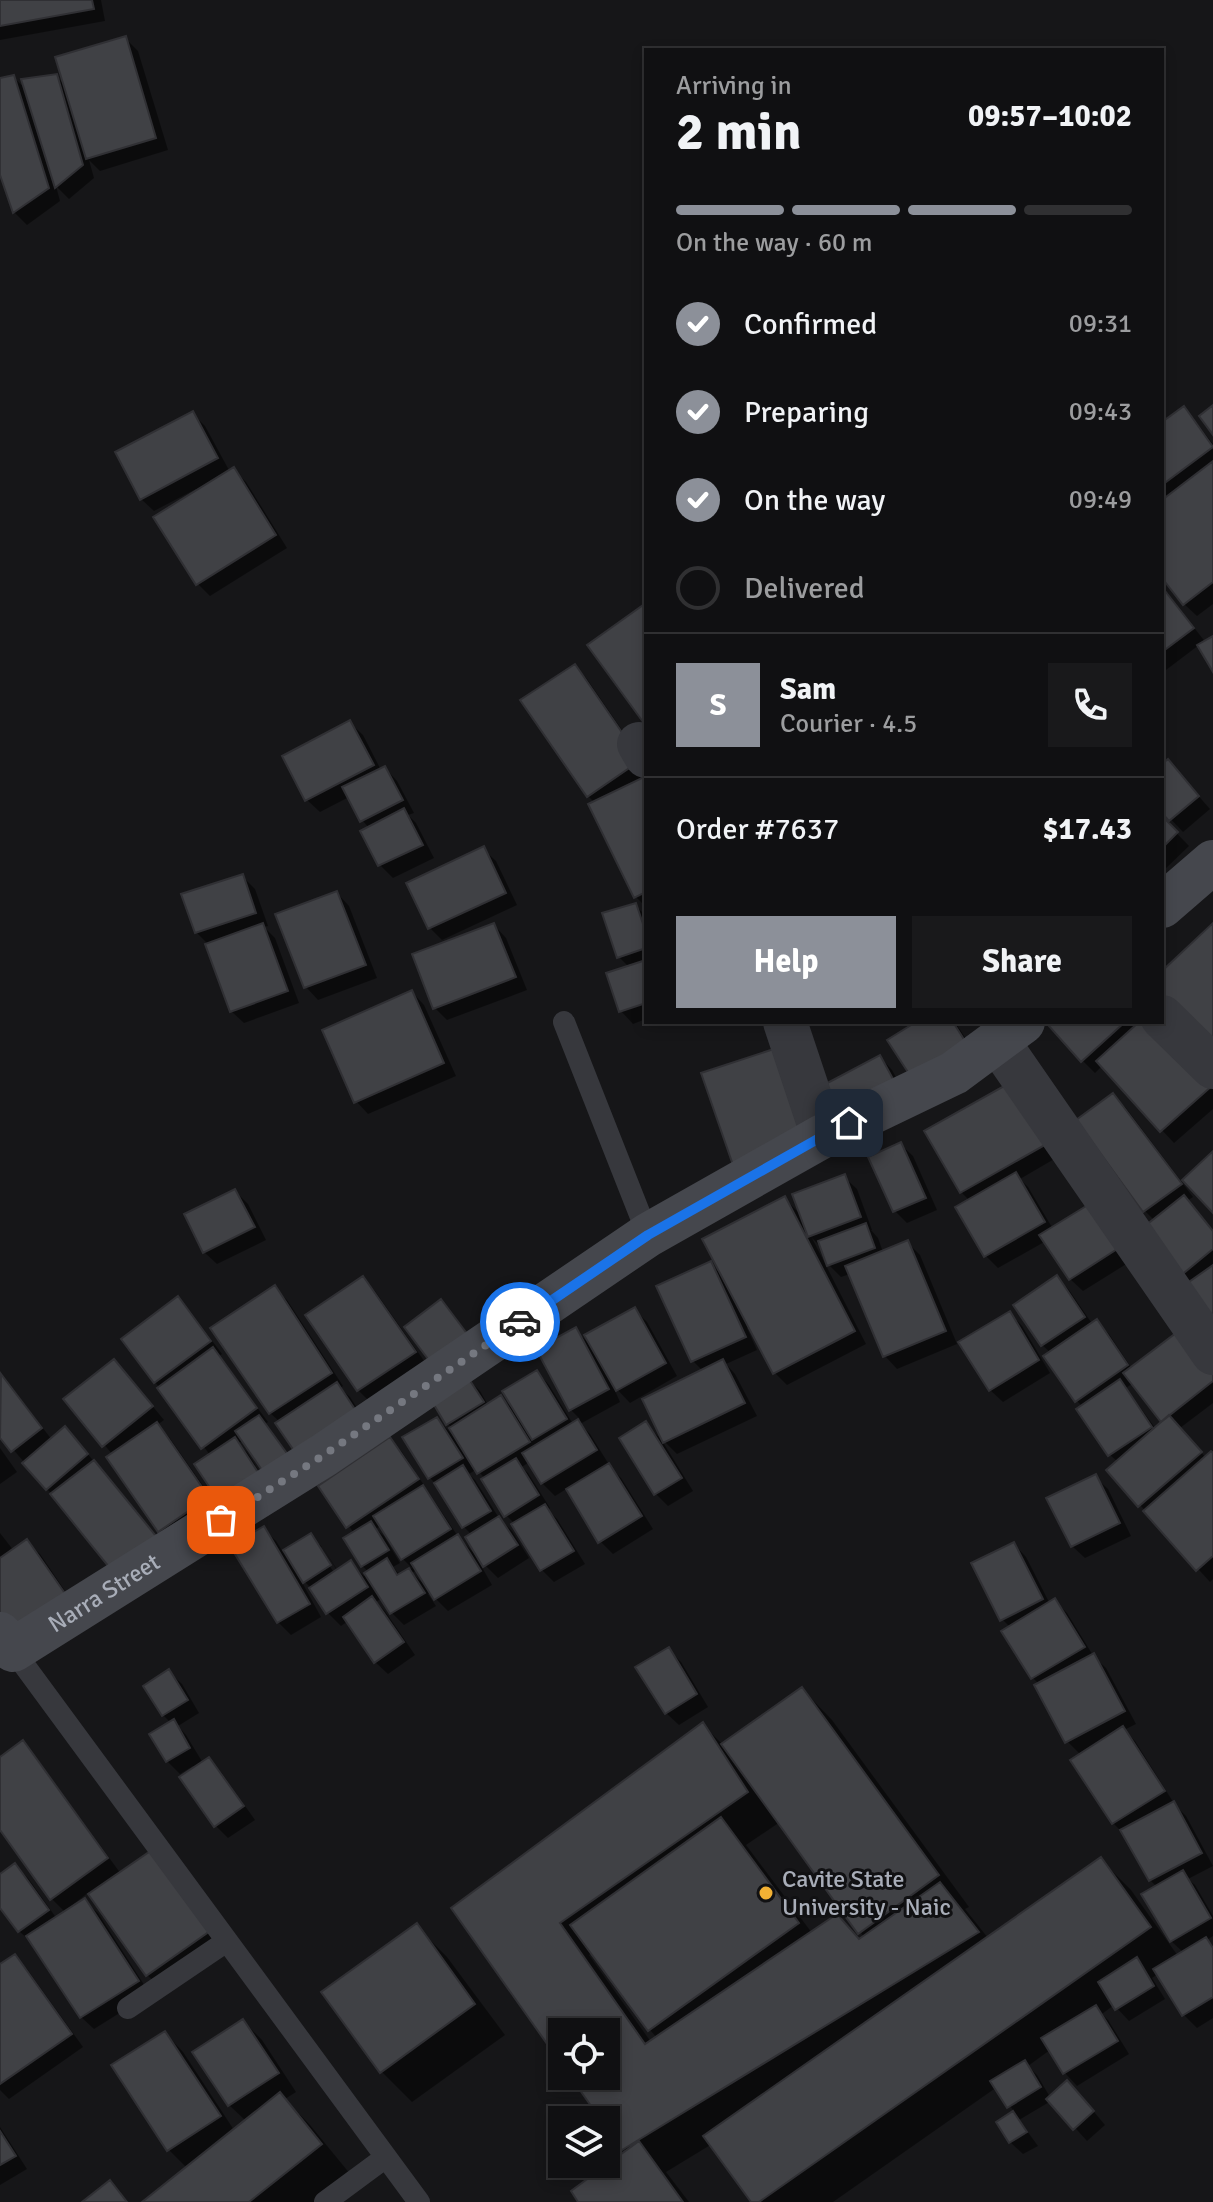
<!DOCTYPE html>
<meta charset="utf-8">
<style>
:root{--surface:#101012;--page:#19191b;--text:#f1f3f6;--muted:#9c9d9f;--line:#303032;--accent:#8c9099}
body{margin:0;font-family:Signika,sans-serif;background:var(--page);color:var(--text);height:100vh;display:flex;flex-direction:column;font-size:30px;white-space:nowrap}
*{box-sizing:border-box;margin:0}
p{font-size:26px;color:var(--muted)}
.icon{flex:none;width:44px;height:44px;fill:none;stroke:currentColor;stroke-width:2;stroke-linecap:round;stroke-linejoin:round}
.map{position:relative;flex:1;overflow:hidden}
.sheet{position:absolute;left:644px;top:48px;width:520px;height:976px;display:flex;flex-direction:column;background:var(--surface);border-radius:0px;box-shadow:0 4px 12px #0003,0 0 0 2px var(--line)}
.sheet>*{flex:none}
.buttons{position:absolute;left:548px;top:2018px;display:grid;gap:16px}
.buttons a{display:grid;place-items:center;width:72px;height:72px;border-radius:0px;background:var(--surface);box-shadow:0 4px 12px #0003,0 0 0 2px var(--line);font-size:40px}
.pin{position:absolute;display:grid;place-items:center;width:68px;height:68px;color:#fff;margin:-34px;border-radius:16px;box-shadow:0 4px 12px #0006}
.courier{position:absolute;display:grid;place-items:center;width:80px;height:80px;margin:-40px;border:6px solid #1a73e8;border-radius:50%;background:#fff;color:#222;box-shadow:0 2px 10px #0007}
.overview em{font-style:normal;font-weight:800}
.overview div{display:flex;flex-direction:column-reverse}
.overview{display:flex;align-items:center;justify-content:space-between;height:136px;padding:0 32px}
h1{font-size:52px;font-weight:800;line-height:60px}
.bar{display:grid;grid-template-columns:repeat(4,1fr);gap:12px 8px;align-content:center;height:96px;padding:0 32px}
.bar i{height:10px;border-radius:6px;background:var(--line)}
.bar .current{background:var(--accent)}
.bar p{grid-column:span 4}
.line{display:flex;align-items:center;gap:20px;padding:0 32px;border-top:2px solid var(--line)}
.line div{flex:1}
.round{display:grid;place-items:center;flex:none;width:84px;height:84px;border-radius:0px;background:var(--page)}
ol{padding:0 32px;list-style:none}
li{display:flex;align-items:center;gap:24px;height:88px}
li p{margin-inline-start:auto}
li .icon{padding:8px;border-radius:50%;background:var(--accent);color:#fff;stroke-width:4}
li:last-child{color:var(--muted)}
li i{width:44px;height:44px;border:4px solid var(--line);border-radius:50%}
.cta{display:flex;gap:16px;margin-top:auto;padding:16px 32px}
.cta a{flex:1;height:92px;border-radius:0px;background:var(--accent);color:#fff;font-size:32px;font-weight:800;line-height:92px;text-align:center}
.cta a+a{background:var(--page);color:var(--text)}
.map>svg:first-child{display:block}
.shadow{fill:#0007;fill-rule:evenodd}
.building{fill:#404145;stroke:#303034;stroke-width:2}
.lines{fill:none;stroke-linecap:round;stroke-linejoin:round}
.lane{stroke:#37383d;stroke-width:22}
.street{stroke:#37383d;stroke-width:44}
.secondary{stroke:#45474d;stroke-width:44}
.done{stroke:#757880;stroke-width:8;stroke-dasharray:0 14.4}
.route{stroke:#1a73e8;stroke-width:10}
.poi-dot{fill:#f2b134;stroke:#111113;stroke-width:3}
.labels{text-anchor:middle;stroke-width:6;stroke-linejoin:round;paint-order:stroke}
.street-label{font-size:24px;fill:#a8adb8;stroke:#111113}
.poi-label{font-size:24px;fill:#a8adb8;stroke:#111113;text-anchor:start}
</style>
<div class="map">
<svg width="1213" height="2202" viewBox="0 0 1213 2202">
<rect width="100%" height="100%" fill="#161618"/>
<path class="shadow" d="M0 0H101L105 21 0 40Z
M125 38 138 51 168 150 100 171 89 160 94 178 69 199 56 186 60 201 27 225 14 212 0 169V80L13 77 27 90 56 76 65 85Z
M1184 409 1196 422 1213 444V604L1197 616 1184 604 1162 575V425Z
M192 413 205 426 230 472 234 470 246 482 287 548 210 596 197 583 198 492 196 489 154 511 141 499Z
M1162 586 1206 643 1213 638V668L1199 645 1162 673Z
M575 666 587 679 646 765V907L636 897 595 803 588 796Z
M350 723 363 735 381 770 385 768 397 781 414 813 408 815 416 823 434 858 393 878 380 865 363 831 369 828 362 820 349 797 320 812 307 800Z
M1162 767 1180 775 1210 809 1183 832 1162 810Z
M1162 818 1189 846 1162 872Z
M483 849 496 861 517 905 442 940 430 928Z
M242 876 255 889 268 926 264 927 275 938 299 1003 244 1023 231 1011 209 945 196 932Z
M337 893 349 906 377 978 318 1000 306 987Z
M635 905 646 916V1019L633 1024 621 1011 629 967 619 957Z
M494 925 506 938 527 990 447 1020 435 1008Z
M412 992 424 1005 456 1076 368 1114 356 1101Z
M920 1022H955L981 1062Z
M1055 1022H1153L1213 1087V1109L1174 1143 1102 1066 1095 1073 1082 1060Z
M880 1057 892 1070 910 1103 838 1121Z
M1021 1078 1068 1151 1020 1179 1028 1187 1053 1229 1095 1202 1136 1258 1083 1291 1070 1279 1046 1241 998 1268 986 1256 970 1201 961 1192Z
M1113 1095 1126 1108 1193 1197 1187 1201 1213 1231V1331L1155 1221 1145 1211Z
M900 1144 913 1156 937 1210 907 1223 895 1211Z
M844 1177 857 1189 872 1230H871L878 1238 883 1252 907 1242 920 1255 957 1344 897 1369 885 1356 850 1274 841 1277 829 1265 822 1248 812 1238 866 1344 787 1385 775 1373 750 1326 747 1328 757 1350 726 1364 735 1374 757 1416 677 1454 665 1442 703 1371 693 1361 710 1263 722 1275 785 1199 803 1217Z
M235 1191 248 1204 266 1240 217 1264 204 1252Z
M1057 1277 1069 1290 1093 1325 1097 1322 1109 1334 1132 1369 1213 1364V1403L1180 1428 1206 1458 1213 1456V1579L1210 1582 1140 1505 1118 1462 1110 1455 1082 1406 1076 1400 1051 1353 1042 1345ZM1133 1383 1164 1422 1156 1429 1126 1388Z
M363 1279 375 1291 427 1365 371 1403 358 1390 308 1316Z
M274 1288 287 1300 343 1386 340 1388 350 1397 371 1430 280 1422 270 1413Z
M178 1299 190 1311 222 1354 219 1356 268 1422 265 1424 302 1472 243 1440 238 1444 247 1452 274 1494 210 1455 155 1382Z
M634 1309 647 1322 677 1376 630 1403 612 1384 620 1402 580 1424 590 1434 608 1463 607 1464 621 1478 653 1529 613 1554 600 1541 568 1488 555 1496 542 1483 529 1462 522 1467 528 1473 550 1508 548 1510 557 1519 585 1564 554 1582 542 1570 515 1524 506 1515 485 1479 477 1469 469 1474 475 1480 499 1518 512 1531 529 1558 498 1578 485 1565 472 1535 464 1527 440 1488 430 1478 405 1438 437 1419 456 1438 452 1428 448 1424 467 1378 480 1391 488 1405 501 1397 515 1411 537 1372 549 1385 573 1424 580 1419 571 1410 575 1330 591 1345Z
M1010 1313 1022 1326 1050 1373 1003 1402 990 1390Z
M126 1374 164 1420 157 1425 169 1437 220 1510 172 1543 160 1530 113 1455 66 1400Z
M0 1377 13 1389 52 1440 77 1441 167 1550 53 1495 47 1489 0 1434Z
M645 1424 661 1439 693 1491 668 1506 655 1493Z
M390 1440 402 1452 459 1538 474 1553 492 1585 448 1611 430 1593 428 1594 436 1606 404 1625 392 1613 382 1598 376 1602 385 1611 415 1655 388 1674 375 1662 348 1621 341 1626 328 1613 311 1588 298 1575 321 1617 291 1635 278 1622 264 1529 276 1541 283 1552 310 1535 322 1547H317L335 1574 338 1572 323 1548 338 1571 350 1562 364 1576 369 1572 362 1566 354 1533 320 1487ZM381 1525 402 1558 412 1568 400 1575 393 1567 400 1563 384 1536 376 1529ZM418 1569 428 1588 412 1573Z
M0 1448 17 1472 0 1484Z
M1095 1477 1108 1489 1131 1536 1085 1558 1072 1546Z
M0 1533 14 1551 27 1542 40 1554 82 1616 0 1612Z
M1014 1544 1026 1557 1050 1604 1055 1601 1067 1613 1094 1657 1106 1668 1136 1724 1124 1730 1135 1741 1175 1805 1186 1816 1213 1866 1188 1879 1195 1885 1213 1916V1936L1207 1940 1213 1946V2018L1197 2028 1184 2015 1158 1974 1152 1978 1165 1999 1129 2021 1114 2005 1102 2014 1108 2020 1129 2054 1077 2086 1065 2073 1050 2050 1028 2066 1037 2075 1050 2097 1080 2095 1105 2125 1087 2141 1051 2101 1019 2120 1038 2146 1023 2154 1010 2142 998 2123 1015 2113 997 2087 833 2202H753L712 2144 666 2172 689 2202H581L627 2152 606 2124V2120H603L572 2076H606V2032H562V2061L454 1908 703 1725 723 1745 802 1689 832 1720 969 1907 965 1909 988 1938 1100 1859 1131 1890 1178 1956 1184 1953 1171 1941 1157 1887 1150 1880 1125 1835 1113 1823 1081 1755 1067 1741 1040 1685 1033 1678 1004 1631 1010 1627 1002 1619ZM780 1822 864 1937 860 1940 812 1933 746 1845ZM593 1952 650 2030 657 2038 651 2042 589 1955Z
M668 1649 681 1662 708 1707 679 1725 666 1713Z
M169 1672 182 1684 199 1713 178 1726 186 1735 203 1763 209 1759 221 1772 255 1820 228 1838 216 1826 182 1778 195 1769 193 1766 180 1774 167 1761 152 1735 171 1723 163 1715Z
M23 1743 35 1756 121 1874 164 1865 221 1945 160 1987 147 1975 89 1892 71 1906 72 1909 85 1901 98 1913 150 1994 94 2029 81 2017 32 1943 19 1931 0 1905V1877L15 1866 28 1878 57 1919 66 1913 51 1898 0 1827V1759Z
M416 1926 447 1957 505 2035 412 2102 381 2071Z
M14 1956 27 1969 83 2047 9 2099 0 2090V1966Z
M243 2021 262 2040 296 2092 285 2099 310 2125 351 2175 318 2202H145L187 2168 169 2150 114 2066 165 2033 183 2052 234 2130 246 2121 229 2105Z
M0 2127 27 2169 0 2185Z"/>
<path class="building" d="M0 0H92L94 9 0 26Z
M126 36 156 138 86 159 55 57Z
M57 74 83 165 55 188 21 79Z
M14 75 49 188 13 213 0 175V78Z
M1213 405V435L1199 416Z
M1184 406 1213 447 1162 485V422Z
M193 411 218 458 140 500 115 452Z
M1213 461V582L1183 605 1162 578V500Z
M234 467 276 535 196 585 153 517Z
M1162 587 1194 628 1162 652Z
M646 603V726L587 645Z
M1213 636V672L1197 645Z
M575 664 641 760 587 797 520 700Z
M350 720 374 765 305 801 282 756Z
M1168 759 1199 796 1169 821 1162 813V764Z
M385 766 403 800 360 822 342 787Z
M646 776V892L634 898 588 804Z
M404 808 423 845 378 866 360 831Z
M1162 816 1178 832 1162 848Z
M484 846 506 893 428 929 406 883Z
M243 874 256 913 195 933 181 894Z
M337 891 366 965 304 988 275 914Z
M636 903 646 933V948L617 958 602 913Z
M263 923 288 991 230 1012 205 944Z
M494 923 516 977 433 1009 412 954Z
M1213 923V1058L1162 1005V971Z
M646 960V1003L619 1012 606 973Z
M412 990 444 1063 354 1103 322 1030Z
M916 1022H953L970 1049 915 1083 887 1040Z
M1052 1022H1125L1081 1062 1048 1025Z
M1139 1022H1156L1213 1085 1160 1132 1096 1061Z
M780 1047 811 1138 733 1165 701 1073Z
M880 1055 899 1090 837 1123 818 1088Z
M1022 1076 1057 1138 960 1193 924 1131Z
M1113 1093 1182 1184 1143 1212 1076 1120Z
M901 1142 926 1198 893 1212 868 1157Z
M1213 1151V1213L1182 1180Z
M1016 1172 1045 1222 984 1257 955 1207Z
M845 1174 861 1217 808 1237 792 1194Z
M235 1189 255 1227 203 1253 184 1214Z
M1184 1195 1213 1231V1249L1179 1277 1140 1230Z
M785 1196 855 1331 773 1374 702 1239Z
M1096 1200 1125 1244 1069 1280 1039 1235Z
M866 1223 875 1248 827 1266 818 1241Z
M908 1240 946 1331 883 1357 845 1266Z
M711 1261 746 1337 691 1362 656 1286Z
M1213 1265V1324L1179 1289Z
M1057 1275 1085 1317 1041 1346 1013 1305Z
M363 1276 416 1352 357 1391 305 1315Z
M275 1285 332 1373 269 1414 210 1328Z
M178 1296 211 1341 154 1383 121 1339Z
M441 1299 471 1339 434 1367 404 1327Z
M635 1307 666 1363 616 1391 584 1335Z
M1010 1311 1039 1360 989 1391 958 1342Z
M1097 1319 1128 1365 1075 1402 1043 1356Z
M576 1327 609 1389 569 1411 536 1349Z
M1184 1327 1213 1364V1381L1161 1422 1123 1373Z
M213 1347 257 1408 201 1449 157 1388Z
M114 1359 153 1406 102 1447 63 1399Z
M723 1359 745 1403 663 1443 642 1399Z
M537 1370 567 1419 532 1440 502 1391Z
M1 1374 42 1428 11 1452 0 1438Z
M467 1376 484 1402 446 1425 430 1398Z
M1120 1379 1152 1427 1108 1456 1076 1409Z
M337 1382 360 1417 299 1458 275 1423Z
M501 1395 530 1442 477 1474 449 1428Z
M259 1415 291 1459 266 1476 235 1431Z
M1169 1415 1202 1452 1138 1507 1106 1470Z
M437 1417 463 1458 428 1479 402 1437Z
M578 1419 597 1450 541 1484 522 1453Z
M646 1421 682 1478 654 1495 619 1438Z
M157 1422 209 1497 158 1532 106 1457Z
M65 1426 88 1454 46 1490 22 1463Z
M235 1437 263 1480 222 1506 194 1464Z
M390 1437 419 1479 346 1528 318 1486Z
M1211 1451 1213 1453V1556L1196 1571 1143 1511Z
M516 1458 539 1495 504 1517 481 1479Z
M94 1460 156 1536 113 1572 50 1494Z
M609 1463 642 1516 598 1543 566 1489Z
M463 1465 491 1511 462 1528 434 1483Z
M1096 1474 1120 1523 1071 1547 1046 1498Z
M423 1485 451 1529 401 1560 373 1516Z
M545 1504 574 1551 540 1571 511 1524Z
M499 1516 518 1545 483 1567 465 1537Z
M371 1521 389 1550 361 1567 343 1538Z
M264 1526 310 1604 277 1623 230 1546Z
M311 1533 331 1565 303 1583 283 1550Z
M458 1534 481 1571 434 1600 411 1563Z
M27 1539 71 1602 16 1639 0 1615V1558Z
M1014 1542 1043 1599 1000 1621 971 1563Z
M387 1558 397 1575 409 1568 425 1593 390 1614 364 1573Z
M351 1560 368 1587 326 1614 309 1588Z
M372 1596 404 1642 374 1663 343 1617Z
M1055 1598 1085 1647 1031 1679 1001 1631Z
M669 1647 697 1694 665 1714 635 1667Z
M1094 1653 1125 1711 1065 1743 1034 1685Z
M169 1669 188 1700 162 1716 143 1686Z
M802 1687 939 1875 858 1934 721 1744Z
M174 1719 190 1748 166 1762 149 1734Z
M703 1722 748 1792 560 1923 645 2044 837 1914 859 1939 940 1882 979 1932 622 2150 606 2127V2120H601L570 2076H606V2032H562V2065L451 1908Z
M1123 1726 1165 1791 1112 1824 1070 1760Z
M23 1740 108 1858 50 1900 0 1830V1757Z
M209 1757 244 1806 214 1827 179 1777Z
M1174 1801 1202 1853 1149 1881 1120 1830Z
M721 1817 799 1923 648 2031 570 1925Z
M152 1850 210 1931 146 1976 88 1894Z
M1101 1857 1151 1927 759 2202H751L703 2136Z
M15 1863 49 1910 18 1932 0 1908V1874Z
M1183 1870 1211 1918 1170 1942 1141 1894Z
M85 1898 139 1981 80 2018 26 1936Z
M417 1923 475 2004 380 2073 321 1992Z
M1206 1937 1213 1948V1997L1182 2016 1153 1969Z
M15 1954 72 2034 0 2084V1964Z
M1137 1957 1154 1986 1115 2010 1098 1982Z
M1096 2005 1118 2041 1063 2074 1041 2038Z
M243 2019 279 2073 228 2106 192 2052Z
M165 2031 221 2116 167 2151 111 2065Z
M1025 2060 1041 2087 1007 2108 990 2081Z
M1067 2080 1094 2111 1073 2130 1046 2099Z
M280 2092 322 2144 249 2202H142Z
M1013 2111 1027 2132 1009 2143 996 2122Z
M0 2131 16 2156 0 2165Z
M639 2141 683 2202H578L571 2191Z
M110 2180 127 2202H82Z"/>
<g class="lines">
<path class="lane" d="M564 1022 648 1235
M13 1650 419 2202
M128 2008 227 1941
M325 2202 386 2157"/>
<path class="street" d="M639 744 646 756
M1162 1017 1213 1067
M785 1022 823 1136
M998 1042 1213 1353"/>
<g class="secondary">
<path d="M1162 906 1213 862"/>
<path id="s1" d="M0 1634 13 1650 324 1455 648 1235 823 1136 954 1073 1023 1022"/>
</g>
</g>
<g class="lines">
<path class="done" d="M221 1520 324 1455 520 1322"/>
<path class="route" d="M520 1322 648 1235 823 1136 849 1123"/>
</g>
<circle class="poi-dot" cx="766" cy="1893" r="8"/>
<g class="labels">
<g class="street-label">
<text dy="8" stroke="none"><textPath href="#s1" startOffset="128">Narra Street</textPath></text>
</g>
<g class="poi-label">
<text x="782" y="1887">Cavite State<tspan x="782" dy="28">University - Naic</tspan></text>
</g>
</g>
</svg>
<div class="buttons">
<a><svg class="icon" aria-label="locate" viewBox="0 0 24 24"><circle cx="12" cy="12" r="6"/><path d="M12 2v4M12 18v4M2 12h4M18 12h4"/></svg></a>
<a><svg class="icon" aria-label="layers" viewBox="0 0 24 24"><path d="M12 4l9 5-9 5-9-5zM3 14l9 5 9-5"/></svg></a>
</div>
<div class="pin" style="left:221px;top:1520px;background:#ea580c"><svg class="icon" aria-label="bag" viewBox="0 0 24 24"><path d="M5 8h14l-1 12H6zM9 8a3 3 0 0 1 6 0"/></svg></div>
<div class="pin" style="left:849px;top:1123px;background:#1f2937"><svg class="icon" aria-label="home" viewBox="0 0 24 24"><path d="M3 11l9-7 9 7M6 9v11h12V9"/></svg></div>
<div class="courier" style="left:520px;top:1322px"><svg class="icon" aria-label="car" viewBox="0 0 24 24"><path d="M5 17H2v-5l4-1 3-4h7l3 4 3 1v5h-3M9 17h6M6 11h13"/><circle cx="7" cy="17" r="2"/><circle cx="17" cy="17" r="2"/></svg></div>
<section class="sheet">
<div class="overview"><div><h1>2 min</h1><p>Arriving in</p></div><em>09:57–10:02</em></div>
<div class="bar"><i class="current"></i><i class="current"></i><i class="current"></i><i></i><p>On the way · 60 m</p></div>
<ol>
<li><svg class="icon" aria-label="check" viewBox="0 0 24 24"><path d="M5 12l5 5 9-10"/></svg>Confirmed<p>09:31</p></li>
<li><svg class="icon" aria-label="check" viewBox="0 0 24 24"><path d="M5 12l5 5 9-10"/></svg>Preparing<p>09:43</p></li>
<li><svg class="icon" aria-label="check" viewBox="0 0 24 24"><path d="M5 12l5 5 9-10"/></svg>On the way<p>09:49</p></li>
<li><i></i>Delivered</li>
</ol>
<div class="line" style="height:144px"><b class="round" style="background:var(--accent);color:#fff">S</b><div><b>Sam</b><p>Courier · 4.5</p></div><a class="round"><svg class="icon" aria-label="phone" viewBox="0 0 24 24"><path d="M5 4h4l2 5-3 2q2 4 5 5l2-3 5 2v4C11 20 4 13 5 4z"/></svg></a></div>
<div class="line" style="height:104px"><div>Order #7637</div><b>$17.43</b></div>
<div class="cta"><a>Help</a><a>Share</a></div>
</section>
</div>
